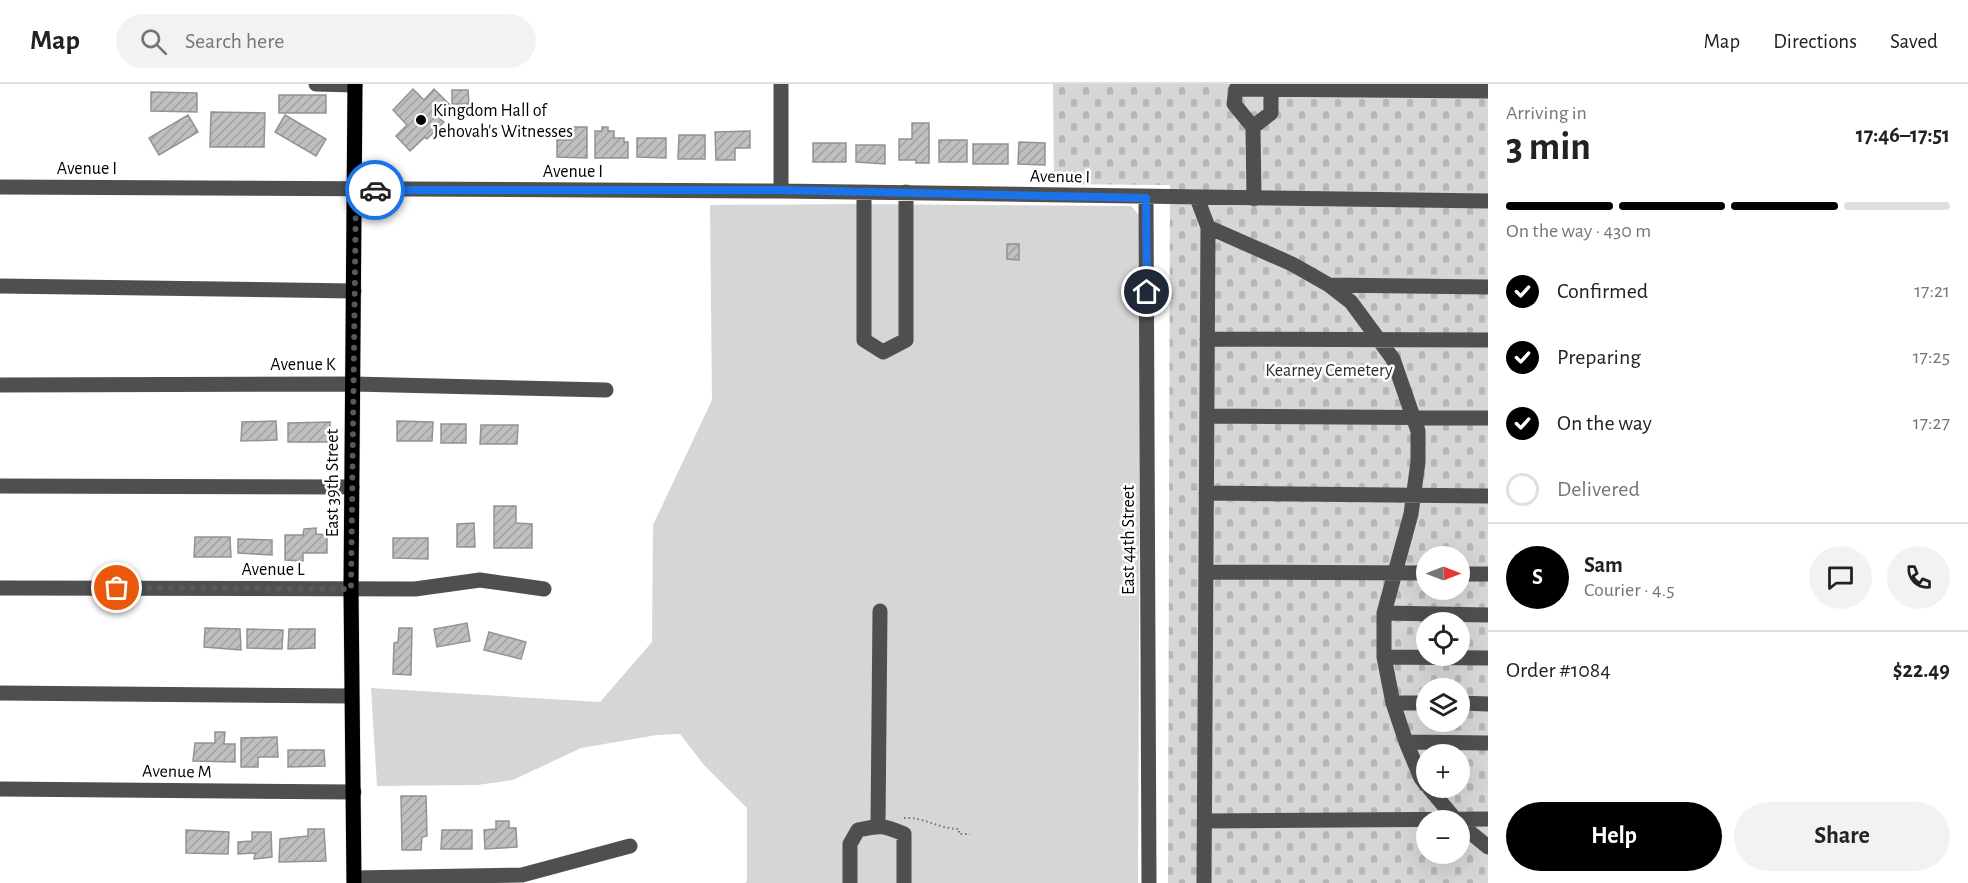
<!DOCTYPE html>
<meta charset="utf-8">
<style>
:root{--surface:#fff;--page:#f2f2f2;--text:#222;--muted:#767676;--line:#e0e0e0;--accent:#000}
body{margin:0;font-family:"Alegreya Sans",sans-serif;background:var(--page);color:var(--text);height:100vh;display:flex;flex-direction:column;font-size:22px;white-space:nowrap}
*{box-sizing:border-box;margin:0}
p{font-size:20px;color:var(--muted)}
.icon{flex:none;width:33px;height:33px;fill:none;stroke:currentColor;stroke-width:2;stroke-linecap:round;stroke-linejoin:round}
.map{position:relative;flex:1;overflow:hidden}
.drawer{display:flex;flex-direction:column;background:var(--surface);width:480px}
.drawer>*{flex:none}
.needle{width:39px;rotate:90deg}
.buttons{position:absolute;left:1416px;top:462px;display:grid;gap:12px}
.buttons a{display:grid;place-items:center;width:54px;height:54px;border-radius:50%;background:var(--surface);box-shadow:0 6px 24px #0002;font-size:30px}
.pin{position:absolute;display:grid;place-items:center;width:51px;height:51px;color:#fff;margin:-26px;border:3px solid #fff;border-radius:50%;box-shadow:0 2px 6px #0007}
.courier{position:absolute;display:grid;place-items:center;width:60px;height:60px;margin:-30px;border:4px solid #1a73e8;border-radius:50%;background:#fff;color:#222;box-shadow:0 2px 8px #0007}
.headline em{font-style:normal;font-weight:700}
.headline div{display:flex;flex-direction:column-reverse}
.headline{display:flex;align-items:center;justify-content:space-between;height:102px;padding:0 18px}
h1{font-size:39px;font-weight:700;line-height:45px}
.bar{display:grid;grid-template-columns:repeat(4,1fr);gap:9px 6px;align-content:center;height:72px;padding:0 18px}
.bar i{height:8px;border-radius:4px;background:var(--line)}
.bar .selected{background:var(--accent)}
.bar p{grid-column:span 4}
.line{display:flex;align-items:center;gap:15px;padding:0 18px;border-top:2px solid var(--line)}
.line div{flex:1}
.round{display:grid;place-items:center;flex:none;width:63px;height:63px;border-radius:32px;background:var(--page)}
ol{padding:0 18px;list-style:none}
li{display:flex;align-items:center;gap:18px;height:66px}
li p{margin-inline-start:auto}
li .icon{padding:6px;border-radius:50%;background:var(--accent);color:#fff;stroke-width:4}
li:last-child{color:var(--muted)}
li i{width:33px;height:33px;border:3px solid var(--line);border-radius:50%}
.action{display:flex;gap:12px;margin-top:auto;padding:12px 18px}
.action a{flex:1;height:69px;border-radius:36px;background:var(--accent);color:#fff;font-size:24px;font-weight:700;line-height:69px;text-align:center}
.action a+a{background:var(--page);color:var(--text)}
header{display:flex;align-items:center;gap:36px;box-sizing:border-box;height:84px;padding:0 30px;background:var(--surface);border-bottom:2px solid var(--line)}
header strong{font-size:28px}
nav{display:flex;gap:33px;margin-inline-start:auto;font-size:21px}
.search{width:420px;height:54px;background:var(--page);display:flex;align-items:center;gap:15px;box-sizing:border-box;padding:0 21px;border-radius:33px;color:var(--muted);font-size:22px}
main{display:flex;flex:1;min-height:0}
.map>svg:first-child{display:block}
.green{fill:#d6d6d6}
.cemetery{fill:url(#cemetery-stones);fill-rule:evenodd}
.building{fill:url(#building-hatch);stroke:#939393;stroke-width:1.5}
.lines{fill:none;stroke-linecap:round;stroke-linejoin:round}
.major-casing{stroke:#dbdbdb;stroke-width:16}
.path{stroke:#717171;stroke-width:2;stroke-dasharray:1.5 3;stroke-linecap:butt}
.minor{stroke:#4f4f4f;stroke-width:15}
.major{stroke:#000;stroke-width:15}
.done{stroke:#595959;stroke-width:6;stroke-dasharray:0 10.8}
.route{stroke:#1a73e8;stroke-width:8}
.poi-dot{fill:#000;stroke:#fff;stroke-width:2}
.labels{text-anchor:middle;stroke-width:5;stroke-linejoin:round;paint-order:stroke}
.poi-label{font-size:18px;fill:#000;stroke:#fff;text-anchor:start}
.street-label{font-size:18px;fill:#000;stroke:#fff}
.park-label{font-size:18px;fill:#2d2d2d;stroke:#fff}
</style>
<header>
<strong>Map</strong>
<div class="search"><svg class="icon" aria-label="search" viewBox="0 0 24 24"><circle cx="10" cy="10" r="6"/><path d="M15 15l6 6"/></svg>Search here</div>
<nav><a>Map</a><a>Directions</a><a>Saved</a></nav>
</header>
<main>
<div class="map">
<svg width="1488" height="799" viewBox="0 0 1488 799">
<defs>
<pattern id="cemetery-stones" width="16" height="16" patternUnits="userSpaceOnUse" patternTransform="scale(1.5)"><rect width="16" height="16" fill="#d6d6d6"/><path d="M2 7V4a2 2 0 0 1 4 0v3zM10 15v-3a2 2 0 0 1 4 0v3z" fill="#b6b6b6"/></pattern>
<pattern id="building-hatch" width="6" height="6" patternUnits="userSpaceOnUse" patternTransform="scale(1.5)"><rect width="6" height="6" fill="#bfbfbf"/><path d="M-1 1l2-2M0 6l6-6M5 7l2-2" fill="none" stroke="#a2a2a2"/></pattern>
</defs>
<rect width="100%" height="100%" fill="#fff"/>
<path class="green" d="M850 120 1131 122 1140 132 1141 147 1138 799H745L747 797V724L704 681 680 650 657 651 581 664 513 696 477 701 377 702 371 604 600 618 652 558 653 441 712 316 710 121Z"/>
<path class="cemetery" d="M1053 0H1488V799H1168L1170 101 1054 100ZM1426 472H1460V506H1426ZM1426 538H1460V572H1426ZM1426 604H1460V638H1426ZM1426 670H1460V704H1426ZM1426 736H1460V770H1426Z"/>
<path class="building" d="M413 5 424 16 434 5 450 21 438 33 444 38 427 55 425 53 410 67 396 52 407 41 393 26Z
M452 6H468L469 20H452Z
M151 8 197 9V28L151 27Z
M279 11H326V29H279Z
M211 28 265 29 264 63H210Z
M188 31 198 48 159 71 149 54Z
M285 31 326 55 316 72 275 48Z
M912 39H929V79H916V76H899V55H912Z
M571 43H587V74L557 73V56H571Z
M602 43H608V47H614V54H624V58H628V74H595V47H602Z
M750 47V64H735V76H716L715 48Z
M679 51H705V75H678Z
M637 54H666V74L637 73Z
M939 56H967V78H939Z
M1019 58 1045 59V81L1018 80Z
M813 59H846V78H813Z
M973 60H1008V80H973Z
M856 61H885V80L856 78Z
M1007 160H1019V176L1007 175Z
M276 337 277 356 241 357 242 338Z
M397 337 433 338 432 357H397Z
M330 338V358H288V339Z
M441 340H466V359H441Z
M481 341H518L517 360H480Z
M494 422H516V439L532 440V464H494Z
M474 439 475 463H457V440Z
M316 444V450L327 451V469H303V477L285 476V451H303L304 445Z
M195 453H230L231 473H194Z
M393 454H428V475L393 474Z
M238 455 272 456V471L238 469Z
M467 539 470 557 437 563 434 545Z
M205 544 240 545 241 566 204 563Z
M399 544H412L411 591 393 590 394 559 398 558Z
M247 545 283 546 282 565 247 564Z
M289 545H315V564L288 565Z
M489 548 526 558 521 575 484 566Z
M215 648H225L224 660H235V678L193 677 195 659H215Z
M277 653 278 673H258V683H241V654Z
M288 666H324L325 682 288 683Z
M401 712H426L427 752 422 753 421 766H402Z
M496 737H509V744H516L517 763 485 765 484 746 496 745Z
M308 745H324L326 777 279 778 280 755 308 752Z
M186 746 229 748 228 770 186 769Z
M442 746H472V765H441Z
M252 748H271L272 773 254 775 255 769 238 770V758L252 757Z"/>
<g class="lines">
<defs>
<path id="major" d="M354 799 351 505 355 0"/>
</defs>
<use href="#major" class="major-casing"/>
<path class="path" d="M904 734C925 733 939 745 959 745V750H970"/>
<path class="minor" d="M316 0 355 1
M781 0V107
M1253 43 1234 20 1236 5 1488 7
M0 103 781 107 1488 117
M864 108V256L883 268 906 256V108
M1146 113 1149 799
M1197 114 1208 143 1204 799
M1254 115 1253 43 1271 29V0
M1208 143 1292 180 1329 201 1351 218 1393 275 1418 347V378L1411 430 1384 529V573L1393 619 1406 658 1421 694 1426 701
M1329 201 1488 203
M0 202 354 207
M1207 255 1488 256
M0 301 353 300 606 306
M1207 332 1488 334
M0 402 352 403
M1206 409 1488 412
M1206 488 1426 489
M1460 490H1488
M0 504 415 505 480 496 544 505
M1384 529 1488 531
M1384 573 1488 574
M0 609 351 612
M1393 619H1426
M1460 619 1488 620
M1406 658 1488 659
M1429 704 1456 736
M0 705 354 708
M1205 737 1488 735
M1460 740 1488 763
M878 742 880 527
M354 794 522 791 630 762
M850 799V760L858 746C881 741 883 741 904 750V799"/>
<use href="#major" class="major"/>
</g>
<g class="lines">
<path class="done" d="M117 504 351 505 356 105 375 106"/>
<path class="route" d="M375 106H782L1146 114 1147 208"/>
</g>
<circle class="poi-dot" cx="421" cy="36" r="6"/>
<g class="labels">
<g class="poi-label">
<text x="433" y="32">Kingdom Hall of<tspan x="433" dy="21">Jehovah's Witnesses</tspan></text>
</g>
<g class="street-label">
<text x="87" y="90">Avenue I</text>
<text x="573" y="93">Avenue I</text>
<text transform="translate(1060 92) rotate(1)" y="6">Avenue I</text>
<text x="303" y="286">Avenue K</text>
<text transform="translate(332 399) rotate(-90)" y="6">East 39th Street</text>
<text transform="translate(1128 456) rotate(-90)" y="6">East 44th Street</text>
<text x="273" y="491">Avenue L</text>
<text transform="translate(177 687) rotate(1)" y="6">Avenue M</text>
</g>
<g class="park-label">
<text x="1329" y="292">Kearney Cemetery</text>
</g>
</g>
</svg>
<div class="buttons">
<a><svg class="needle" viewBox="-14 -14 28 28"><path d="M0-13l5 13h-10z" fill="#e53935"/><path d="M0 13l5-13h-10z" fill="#767676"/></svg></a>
<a><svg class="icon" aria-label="locate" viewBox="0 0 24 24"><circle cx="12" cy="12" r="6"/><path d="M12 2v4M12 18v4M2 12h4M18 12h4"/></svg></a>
<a><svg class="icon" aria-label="layers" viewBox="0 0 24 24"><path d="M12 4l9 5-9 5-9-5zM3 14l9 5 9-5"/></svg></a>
<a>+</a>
<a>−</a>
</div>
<div class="pin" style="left:117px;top:504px;background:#ea580c"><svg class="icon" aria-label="bag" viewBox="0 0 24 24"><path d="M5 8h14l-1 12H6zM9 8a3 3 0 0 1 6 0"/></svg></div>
<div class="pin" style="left:1147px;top:208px;background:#1f2937"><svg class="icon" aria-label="home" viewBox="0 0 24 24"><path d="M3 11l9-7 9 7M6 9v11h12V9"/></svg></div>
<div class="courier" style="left:375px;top:106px"><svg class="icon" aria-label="car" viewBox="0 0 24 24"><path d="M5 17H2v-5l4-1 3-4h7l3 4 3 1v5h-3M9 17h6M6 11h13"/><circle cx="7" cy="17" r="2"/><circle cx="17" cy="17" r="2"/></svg></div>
</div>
<section class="drawer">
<div class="headline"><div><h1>3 min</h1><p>Arriving in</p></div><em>17:46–17:51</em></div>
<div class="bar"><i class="selected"></i><i class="selected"></i><i class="selected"></i><i></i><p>On the way · 430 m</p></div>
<ol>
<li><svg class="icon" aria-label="check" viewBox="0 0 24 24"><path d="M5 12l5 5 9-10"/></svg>Confirmed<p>17:21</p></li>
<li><svg class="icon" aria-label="check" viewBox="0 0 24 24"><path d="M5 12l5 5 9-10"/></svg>Preparing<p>17:25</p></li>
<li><svg class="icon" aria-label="check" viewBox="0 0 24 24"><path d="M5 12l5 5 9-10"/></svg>On the way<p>17:27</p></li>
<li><i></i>Delivered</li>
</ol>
<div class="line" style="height:108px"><b class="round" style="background:var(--accent);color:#fff">S</b><div><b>Sam</b><p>Courier · 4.5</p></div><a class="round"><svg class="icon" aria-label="chat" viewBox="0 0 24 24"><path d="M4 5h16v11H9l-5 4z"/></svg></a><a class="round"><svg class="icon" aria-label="phone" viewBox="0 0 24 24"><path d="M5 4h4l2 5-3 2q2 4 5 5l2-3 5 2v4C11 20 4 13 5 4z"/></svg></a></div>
<div class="line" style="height:78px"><div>Order #1084</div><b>$22.49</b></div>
<div class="action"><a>Help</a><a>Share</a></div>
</section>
</main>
